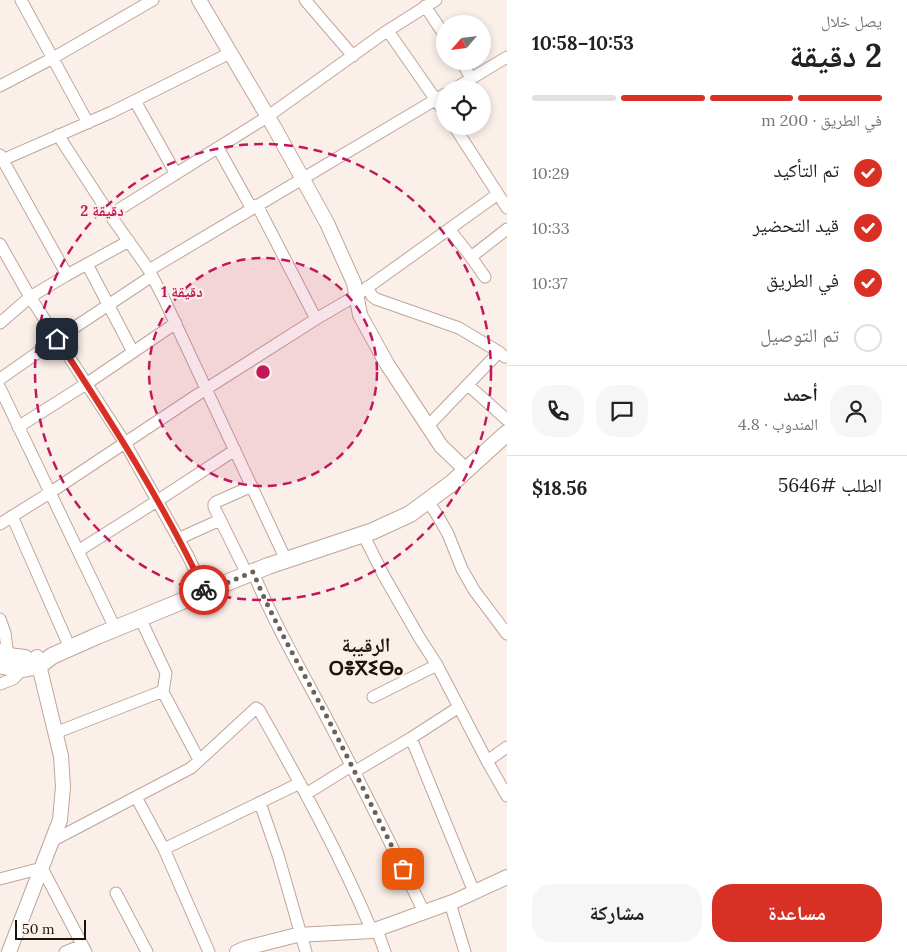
<!DOCTYPE html>
<html lang="ar">
<meta charset="utf-8">
<style>
:root{--surface:#fff;--page:#f6f6f6;--text:#222;--muted:#767676;--line:#e0e0e0;--accent:#d93025}
body{margin:0;font-family:Lora,"Noto Naskh Arabic","Noto Sans Tifinagh",serif;background:var(--page);color:var(--text);direction:rtl;height:100vh;display:flex;flex-direction:column;font-size:19px;white-space:nowrap}
*{box-sizing:border-box;margin:0}
p{font-size:16px;color:var(--muted)}
.icon{flex:none;width:28px;height:28px;fill:none;stroke:currentColor;stroke-width:2;stroke-linecap:round;stroke-linejoin:round}
.map{position:relative;flex:1;overflow:hidden;direction:ltr}
.side{display:flex;flex-direction:column;background:var(--surface);width:400px}
.side>*{flex:none}
.needle{width:32px;rotate:242deg}
.tools{position:absolute;left:436px;top:15px;display:grid;gap:10px}
.tools a{display:grid;place-items:center;width:55px;height:55px;border-radius:50%;background:var(--surface);box-shadow:0 2px 8px #0003;font-size:25px}
.scale{position:absolute;left:15px;bottom:12px;width:71px;box-sizing:border-box;padding-left:5px;border:2px solid #1d130e;border-top:0;font-size:14px;line-height:18px;white-space:nowrap;color:#1d130e;-webkit-text-stroke:4px #fbefe9;paint-order:stroke}
.pin{position:absolute;display:grid;place-items:center;width:42px;height:42px;color:#fff;margin:-21px;border-radius:10px;box-shadow:0 2px 8px #0006}
.courier{position:absolute;display:grid;place-items:center;width:50px;height:50px;margin:-25px;border:4px solid #d93025;border-radius:50%;background:#fff;color:#222;box-shadow:0 1px 6px #0007}
.head em{font-style:normal;font-weight:700}
.head div{display:flex;flex-direction:column-reverse}
.head{display:flex;align-items:center;justify-content:space-between;height:85px;padding:0 25px}
h1{font-size:32px;font-weight:700;line-height:38px}
.bar{display:grid;grid-template-columns:repeat(4,1fr);gap:8px 5px;align-content:center;height:60px;padding:0 25px}
.bar i{height:6px;border-radius:4px;background:var(--line)}
.bar .active{background:var(--accent)}
.bar p{grid-column:span 4}
.line{display:flex;align-items:center;gap:12px;padding:0 25px;border-top:1px solid var(--line)}
.line div{flex:1}
.round{display:grid;place-items:center;flex:none;width:52px;height:52px;border-radius:20px;background:var(--page)}
ol{padding:0 25px;list-style:none}
li{display:flex;align-items:center;gap:15px;height:55px}
li p{margin-inline-start:auto}
li .icon{padding:5px;border-radius:50%;background:var(--accent);color:#fff;stroke-width:4}
li:last-child{color:var(--muted)}
li i{width:28px;height:28px;border:2px solid var(--line);border-radius:50%}
.cta{display:flex;gap:10px;margin-top:auto;padding:10px 25px}
.cta a{flex:1;height:58px;border-radius:20px;background:var(--accent);color:#fff;font-size:20px;font-weight:700;line-height:58px;text-align:center}
.cta a+a{background:var(--page);color:var(--text)}
main{display:flex;flex:1;min-height:0}
.map>svg:first-child{display:block}
.lines{fill:none;stroke-linecap:round;stroke-linejoin:round}
.minor-casing{stroke:#c0a597;stroke-width:13}
.tertiary-casing{stroke:#c0a597;stroke-width:16}
.secondary-casing{stroke:#c0a597;stroke-width:18}
.minor{stroke:#fff;stroke-width:11}
.tertiary{stroke:#fff;stroke-width:14}
.secondary{stroke:#fff;stroke-width:16}
.done{stroke:#6b605b;stroke-width:5;stroke-dasharray:0 9}
.route{stroke:#d93025;stroke-width:6}
.ring{fill:none;stroke:#c2185b;stroke-width:2.5;stroke-dasharray:9 6}
.labels{text-anchor:middle;stroke-width:4.5;stroke-linejoin:round;paint-order:stroke}
.district-label{font-size:20px;font-weight:bold;fill:#1d130e;stroke:#fbefe9}
.centre{fill:#c2185b;stroke:#fbefe9;stroke-width:2.5}
.ring-label{font-size:15px;text-anchor:middle;font-weight:bold;fill:#c2185b;stroke:#fbefe9;stroke-width:4.5;stroke-linejoin:round;paint-order:stroke}
</style>
<main>
<section class="side">
<div class="head"><div><h1>2 دقيقة</h1><p>يصل خلال</p></div><em>10:53–10:58</em></div>
<div class="bar"><i class="active"></i><i class="active"></i><i class="active"></i><i></i><p>في الطريق · 200 m</p></div>
<ol>
<li><svg class="icon" aria-label="check" viewBox="0 0 24 24"><path d="M5 12l5 5 9-10"/></svg>تم التأكيد<p>10:29</p></li>
<li><svg class="icon" aria-label="check" viewBox="0 0 24 24"><path d="M5 12l5 5 9-10"/></svg>قيد التحضير<p>10:33</p></li>
<li><svg class="icon" aria-label="check" viewBox="0 0 24 24"><path d="M5 12l5 5 9-10"/></svg>في الطريق<p>10:37</p></li>
<li><i></i>تم التوصيل</li>
</ol>
<div class="line" style="height:90px"><a class="round"><svg class="icon" aria-label="person" viewBox="0 0 24 24"><circle cx="12" cy="8" r="4"/><path d="M4 21q1-7 8-7t8 7"/></svg></a><div><b>أحمد</b><p>المندوب · 4.8</p></div><a class="round"><svg class="icon" aria-label="chat" viewBox="0 0 24 24"><path d="M4 5h16v11H9l-5 4z"/></svg></a><a class="round"><svg class="icon" aria-label="phone" viewBox="0 0 24 24"><path d="M5 4h4l2 5-3 2q2 4 5 5l2-3 5 2v4C11 20 4 13 5 4z"/></svg></a></div>
<div class="line" style="height:65px"><div>الطلب #5646</div><b>$18.56</b></div>
<div class="cta"><a>مساعدة</a><a>مشاركة</a></div>
</section>
<div class="map">
<svg width="507" height="952" viewBox="0 0 507 952">
<rect width="100%" height="100%" fill="#fbefe9"/>
<g class="lines">
<defs>
<path id="minor" d="M21 0 88 123
M305 0 353 56
M425 6 445 36
M388 31 445 113
M461 61 471 78
M0 86 53 58 153 0
M454 89 507 57
M135 101 176 174
M454 126 507 208
M58 135 110 215 149 270 165 301 286 560
M218 148 252 209
M0 155 67 275
M0 161 112 112 230 53
M257 205 316 319
M110 215 267 117 384 33 436 0
M449 229 471 257 507 229
M0 244 30 297 125 443 188 556 205 592
M471 257 485 277
M87 264 133 352
M149 270 445 94
M367 287 372 296 376 299 459 328 499 352 505 357H507
M0 323 30 297 67 275 129 241
M0 379 57 339 152 276
M468 385 507 420
M0 388 115 628
M428 426 499 352
M18 427 86 384 176 323
M428 501 439 518 448 534 462 569 474 590 507 634
M12 516 70 648
M0 524 51 492 206 389 316 319 357 295 498 194
M363 534 384 576 419 637 437 665 487 761 507 796
M178 539 220 520
M78 551 157 501 235 450
M253 572C273 621 300 668 325 715 359 780 392 846 424 912
M247 574 214 507V504L216 502 252 486
M140 618 166 673 163 692 199 760
M0 619 5 633 8 656
M0 684 13 679 23 669
M373 697 437 665
M55 733 163 691
M411 738 459 707
M487 761 507 747
M354 772 411 738 474 892
M306 794 351 766
M136 797 164 849 209 952
M260 803 278 855 306 952
M52 841 191 768 256 708 259 710C300 782 340 855 372 931
M164 849 300 783
M0 879 42 868 86 952
M116 893 147 952
M450 903 465 952
M377 930 385 952
M65 952 82 945"/>
<path id="tertiary" d="M199 0 274 127 327 223 354 283 360 315 387 364 441 446 466 470
M9 952 60 820 63 787 61 756 37 657
M237 952 246 948 297 935 372 931 455 901 507 877"/>
<path id="secondary" d="M0 652 8 656 25 658
M0 665 3 666 23 669 39 666 52 656 97 636 253 572 268 566 373 531 410 514 452 483 507 433"/>
</defs>
<use href="#minor" class="minor-casing"/>
<use href="#tertiary" class="tertiary-casing"/>
<use href="#secondary" class="secondary-casing"/>
<use href="#minor" class="minor"/>
<use href="#tertiary" class="tertiary"/>
<use href="#secondary" class="secondary"/>
</g>
<g class="lines">
<path class="done" d="M204 590 205 592 253 572C273 621 301 668 326 715 352 766 378 818 403 869"/>
<path class="route" d="M57 339C110 420 163 502 204 590"/>
</g>
<circle cx="263" cy="372" r="114" fill="#c2185b" fill-opacity=".12"/>
<g class="ring">
<circle cx="263" cy="372" r="114"/>
<circle cx="263" cy="372" r="228"/>
</g>
<g class="labels">
<g class="district-label">
<text x="366" y="652">الرقيبة<tspan x="366" dy="23">ⵔⴻⴳⵉⴱⴰ</tspan></text>
</g>
</g>
<circle cx="263" cy="372" r="8" class="centre"/>
<g class="ring-label">
<text x="102" y="216">2 دقيقة</text>
<text x="182" y="297">1 دقيقة</text>
</g>
</svg>
<div class="tools">
<a><svg class="needle" viewBox="-14 -14 28 28"><path d="M0-13l5 13h-10z" fill="#e53935"/><path d="M0 13l5-13h-10z" fill="#767676"/></svg></a>
<a><svg class="icon" aria-label="locate" viewBox="0 0 24 24"><circle cx="12" cy="12" r="6"/><path d="M12 2v4M12 18v4M2 12h4M18 12h4"/></svg></a>
</div>
<div class="scale">50 m</div>
<div class="pin" style="left:403px;top:869px;background:#ea580c"><svg class="icon" aria-label="bag" viewBox="0 0 24 24"><path d="M5 8h14l-1 12H6zM9 8a3 3 0 0 1 6 0"/></svg></div>
<div class="pin" style="left:57px;top:339px;background:#1f2937"><svg class="icon" aria-label="home" viewBox="0 0 24 24"><path d="M3 11l9-7 9 7M6 9v11h12V9"/></svg></div>
<div class="courier" style="left:204px;top:590px"><svg class="icon" aria-label="bike" viewBox="0 0 24 24"><circle cx="6" cy="16" r="4"/><circle cx="18" cy="16" r="4"/><path d="M6 16l4-8h5l3 8M10 8l3 8H6M13 5h3"/></svg></div>
</div>
</main>
